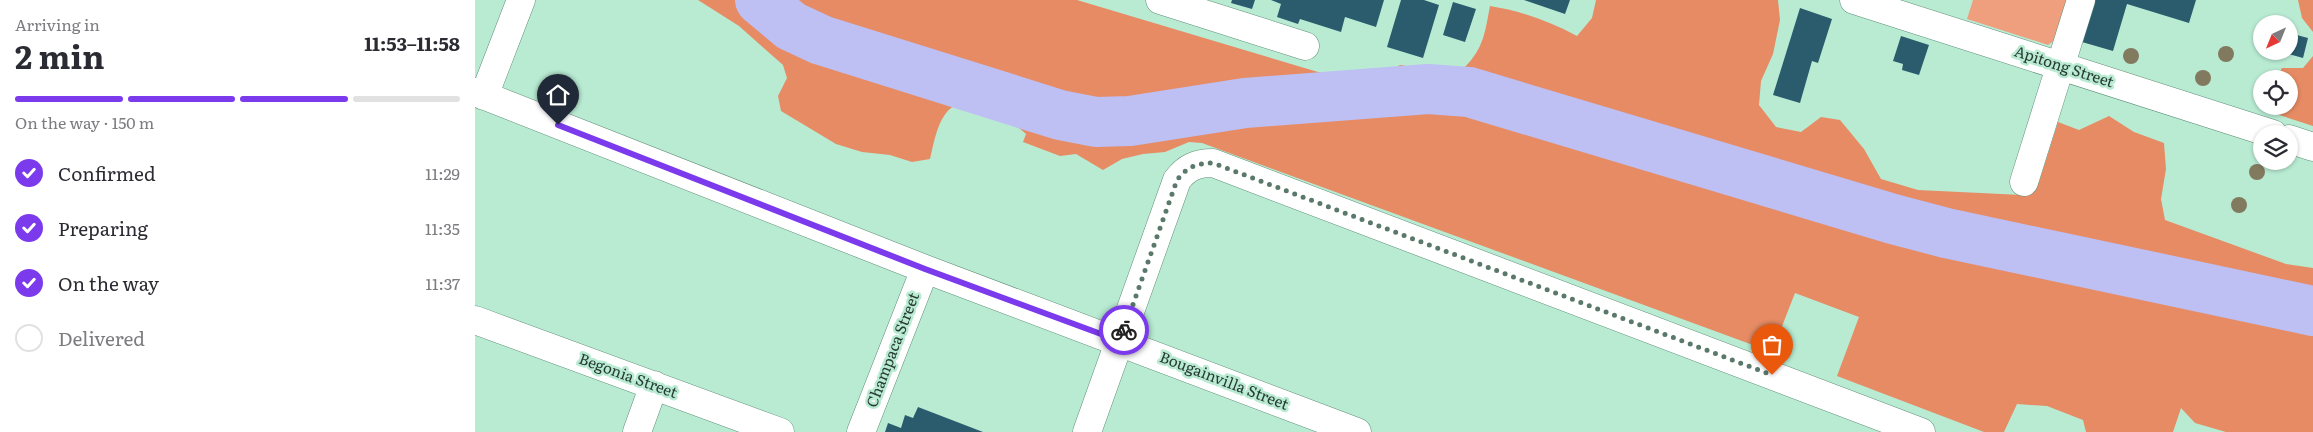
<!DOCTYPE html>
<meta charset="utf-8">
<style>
:root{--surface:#fff;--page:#f2f2f3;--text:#2b2b33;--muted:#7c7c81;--line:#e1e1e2;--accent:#7c3aed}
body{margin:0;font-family:Literata,serif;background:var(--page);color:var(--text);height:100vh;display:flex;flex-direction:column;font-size:19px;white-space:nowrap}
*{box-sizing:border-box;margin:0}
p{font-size:16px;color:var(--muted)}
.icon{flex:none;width:28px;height:28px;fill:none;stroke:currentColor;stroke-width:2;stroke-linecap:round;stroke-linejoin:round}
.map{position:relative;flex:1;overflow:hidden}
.drawer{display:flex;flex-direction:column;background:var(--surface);width:475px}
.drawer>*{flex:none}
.needle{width:32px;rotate:223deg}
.tools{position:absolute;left:1778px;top:15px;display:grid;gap:10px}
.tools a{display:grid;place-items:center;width:45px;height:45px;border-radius:50%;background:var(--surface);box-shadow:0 1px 4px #0004;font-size:25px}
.pin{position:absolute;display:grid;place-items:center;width:42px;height:42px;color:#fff;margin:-51px -21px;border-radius:50% 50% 50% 0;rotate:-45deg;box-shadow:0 0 5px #0007}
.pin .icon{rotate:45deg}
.courier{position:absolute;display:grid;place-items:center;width:50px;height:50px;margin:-25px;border:4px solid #7c3aed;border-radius:50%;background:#fff;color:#222;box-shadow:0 1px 6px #0007}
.head em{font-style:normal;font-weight:700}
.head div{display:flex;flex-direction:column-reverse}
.head{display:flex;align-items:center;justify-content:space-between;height:85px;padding:0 15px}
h1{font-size:32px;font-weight:700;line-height:38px}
.bar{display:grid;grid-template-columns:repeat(4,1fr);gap:8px 5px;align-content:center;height:60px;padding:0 15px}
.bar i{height:6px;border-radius:4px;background:var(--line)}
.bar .selected{background:var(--accent)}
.bar p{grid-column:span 4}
ol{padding:0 15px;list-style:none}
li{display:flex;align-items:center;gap:15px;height:55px}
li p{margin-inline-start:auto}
li .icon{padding:5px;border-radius:50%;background:var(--accent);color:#fff;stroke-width:4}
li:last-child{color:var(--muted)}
li i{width:28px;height:28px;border:2px solid var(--line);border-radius:50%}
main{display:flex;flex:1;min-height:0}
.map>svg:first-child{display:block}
.green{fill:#ef9f7d}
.forest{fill:#e68b64}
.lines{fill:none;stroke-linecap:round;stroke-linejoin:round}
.river{stroke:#bebff3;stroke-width:50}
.building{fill:#2a5c6e}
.minor-casing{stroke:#608f79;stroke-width:29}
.minor{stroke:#fff;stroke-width:28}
.tree{fill:#827a5f}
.done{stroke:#5a796a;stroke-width:5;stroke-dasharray:0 9}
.route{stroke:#7c3aed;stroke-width:6}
.labels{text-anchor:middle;stroke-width:5;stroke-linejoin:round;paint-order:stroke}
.street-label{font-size:15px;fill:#273b32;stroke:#b9ebd3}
</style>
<main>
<section class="drawer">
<div class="head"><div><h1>2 min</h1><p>Arriving in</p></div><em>11:53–11:58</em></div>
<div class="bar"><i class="selected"></i><i class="selected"></i><i class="selected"></i><i></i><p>On the way · 150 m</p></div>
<ol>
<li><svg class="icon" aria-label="check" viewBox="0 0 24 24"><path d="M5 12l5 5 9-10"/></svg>Confirmed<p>11:29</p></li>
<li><svg class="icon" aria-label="check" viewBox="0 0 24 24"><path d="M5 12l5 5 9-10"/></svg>Preparing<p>11:35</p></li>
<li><svg class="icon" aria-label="check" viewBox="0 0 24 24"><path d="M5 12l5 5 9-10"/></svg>On the way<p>11:37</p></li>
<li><i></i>Delivered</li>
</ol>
</section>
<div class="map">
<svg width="1838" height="432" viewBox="0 0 1838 432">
<rect width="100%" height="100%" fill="#b9ebd3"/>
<path class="green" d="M1498 0H1593L1580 40 1573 45 1492 19Z"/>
<path class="forest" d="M223 0H602L843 72 889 75 910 74 925 65 950 69 989 68C1009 48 1010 32 1015 6 1046 11 1074 21 1102 36L1117 18 1121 0H1303L1305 20 1298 54 1286 81 1284 105 1301 127 1326 132 1346 117 1365 120 1389 149 1406 179 1443 190 1547 195 1564 182 1583 122 1604 130 1634 116 1659 132 1689 143 1691 169 1686 199 1690 220 1811 264 1838 268V432H1751L1720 423 1706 408 1698 432H1611L1608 420 1572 406 1542 404 1529 432H1509L1362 376 1384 317 1320 293 1297 352 727 143 714 142 690 152 668 154 647 159 628 170 601 154 585 156 548 142 551 134C541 124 529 121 518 114 513 111 507 105 501 103 466 96 461 134 455 159L437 162 415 155 387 152 361 144 306 111 303 96 312 78 308 65 264 26Z
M1823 0H1838V32L1827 18Z
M1838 56V126L1792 111 1793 106H1814V79H1801L1807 68H1828Z"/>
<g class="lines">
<path class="river" d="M285 0 316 26 346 40 585 115 621 122 655 121 770 103 953 89 994 92 1418 219 1471 233 1838 311"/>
</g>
<path class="building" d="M757 0H780L777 9 756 3Z
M796 0H909L901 27 870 17 866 32 825 19 823 24 802 17 806 4Z
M926 0H949L964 5 948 58 912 47Z
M1049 0H1095L1090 14Z
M1620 0H1721L1714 23 1652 4 1638 51 1607 42Z
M978 2 1001 9 990 42 968 35Z
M1325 8 1357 19 1343 63 1337 61 1325 103 1298 95Z
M1814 33 1833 38 1828 58 1807 52 1814 51Z
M1426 36 1454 45 1444 75 1427 70 1428 64 1418 61Z
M443 407 508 432H410L413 423 426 428 430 415 438 418Z"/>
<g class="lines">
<defs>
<path id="minor" d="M685 0 830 46
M1379 0 1798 134
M0 92 450 269 882 432
M9 96 46 0
M1814 139 1838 147
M1549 182 1606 0
M0 320 305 432
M162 432 179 385
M386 432 450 269
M612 432 702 180C712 167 722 163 738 163L1446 432"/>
</defs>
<use href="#minor" class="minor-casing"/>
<use href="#minor" class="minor"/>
</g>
<g class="tree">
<circle cx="1751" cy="54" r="8"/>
<circle cx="1656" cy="56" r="8"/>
<circle cx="1728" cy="78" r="8"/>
<circle cx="1782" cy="172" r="8"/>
<circle cx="1764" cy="205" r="8"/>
</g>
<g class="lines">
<path class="done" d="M649 330 702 180C712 167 722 163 738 163L1297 375"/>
<path class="route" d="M83 125 450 269 645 341 649 330"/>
</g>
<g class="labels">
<g class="street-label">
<text transform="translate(1589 67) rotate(18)" y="5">Apitong Street</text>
<text transform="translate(418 350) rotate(-69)" y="5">Champaca Street</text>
<text transform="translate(153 376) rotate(20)" y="5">Begonia Street</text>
<text transform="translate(749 381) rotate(21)" y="5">Bougainvilla Street</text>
</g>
</g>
</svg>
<div class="tools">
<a><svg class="needle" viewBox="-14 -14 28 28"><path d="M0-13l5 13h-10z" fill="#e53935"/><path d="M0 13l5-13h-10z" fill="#7c7c81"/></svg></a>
<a><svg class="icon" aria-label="locate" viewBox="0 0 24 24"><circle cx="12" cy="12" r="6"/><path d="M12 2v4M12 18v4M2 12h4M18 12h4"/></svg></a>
<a><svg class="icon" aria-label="layers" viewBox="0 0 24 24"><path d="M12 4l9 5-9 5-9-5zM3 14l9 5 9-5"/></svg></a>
</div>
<div class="pin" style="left:1297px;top:375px;background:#ea580c"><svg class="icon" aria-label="bag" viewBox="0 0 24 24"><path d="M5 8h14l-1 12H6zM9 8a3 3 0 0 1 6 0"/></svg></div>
<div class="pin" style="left:83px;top:125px;background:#1f2937"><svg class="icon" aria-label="home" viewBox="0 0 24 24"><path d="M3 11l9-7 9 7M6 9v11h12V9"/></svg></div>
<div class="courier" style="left:649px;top:330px"><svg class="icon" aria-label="bike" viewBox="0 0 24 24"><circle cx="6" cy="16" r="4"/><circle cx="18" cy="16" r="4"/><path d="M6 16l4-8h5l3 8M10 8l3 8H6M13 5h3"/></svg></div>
</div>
</main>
